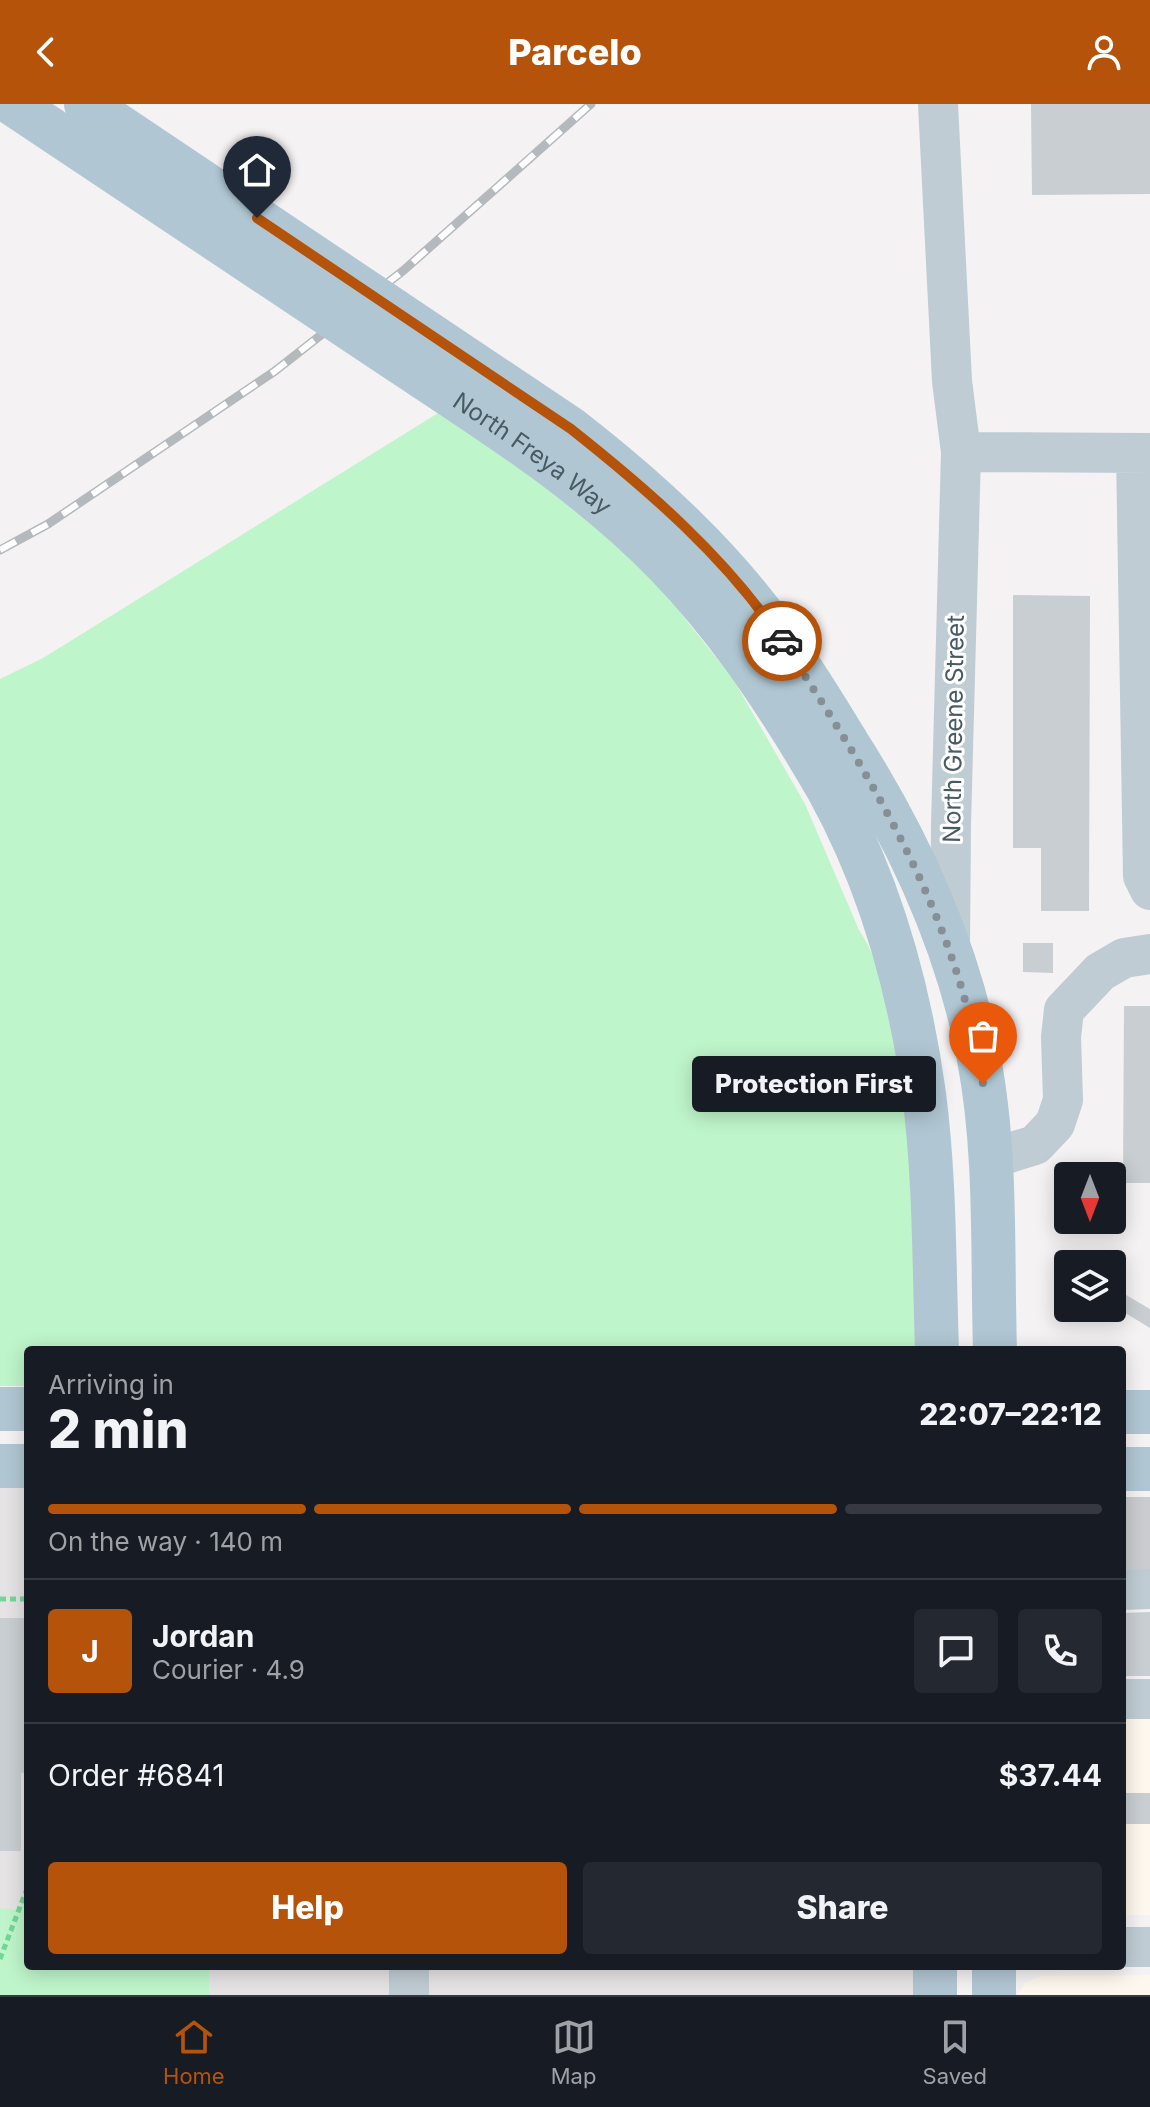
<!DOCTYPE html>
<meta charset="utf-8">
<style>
:root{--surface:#171b24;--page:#242831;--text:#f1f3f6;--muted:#9ea1a6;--line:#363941;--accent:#b45309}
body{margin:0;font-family:Inter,sans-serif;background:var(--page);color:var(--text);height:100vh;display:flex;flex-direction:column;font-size:30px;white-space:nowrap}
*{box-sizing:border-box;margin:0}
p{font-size:26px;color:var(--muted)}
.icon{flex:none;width:44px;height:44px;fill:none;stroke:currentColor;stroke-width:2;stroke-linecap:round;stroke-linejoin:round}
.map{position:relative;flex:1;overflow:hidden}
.panel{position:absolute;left:24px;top:1242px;width:1102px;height:624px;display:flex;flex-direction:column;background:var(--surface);border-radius:8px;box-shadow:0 4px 20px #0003}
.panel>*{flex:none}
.needle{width:52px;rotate:180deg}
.buttons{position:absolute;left:1054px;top:1058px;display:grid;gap:16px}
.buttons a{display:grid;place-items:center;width:72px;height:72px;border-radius:8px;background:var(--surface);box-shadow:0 4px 20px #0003;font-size:40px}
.pin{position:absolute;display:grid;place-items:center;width:68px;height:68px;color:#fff;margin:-82px -34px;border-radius:50% 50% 50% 0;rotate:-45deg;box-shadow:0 0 8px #0007}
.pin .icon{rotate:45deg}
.courier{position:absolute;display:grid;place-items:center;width:80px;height:80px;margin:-40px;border:6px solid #b45309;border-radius:50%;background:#fff;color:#222;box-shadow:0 2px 10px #0007}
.bubble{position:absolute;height:56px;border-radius:8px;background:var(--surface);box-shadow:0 4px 20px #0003;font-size:26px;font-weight:800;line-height:56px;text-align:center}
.summary em{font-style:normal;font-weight:800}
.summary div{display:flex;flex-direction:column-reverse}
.summary{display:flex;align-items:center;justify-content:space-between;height:136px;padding:0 24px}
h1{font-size:52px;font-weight:800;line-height:60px}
.bar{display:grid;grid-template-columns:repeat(4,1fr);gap:12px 8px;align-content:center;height:96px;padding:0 24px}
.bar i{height:10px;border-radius:6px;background:var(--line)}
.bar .on{background:var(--accent)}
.bar p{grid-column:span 4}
.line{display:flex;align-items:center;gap:20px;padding:0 24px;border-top:2px solid var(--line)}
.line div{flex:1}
.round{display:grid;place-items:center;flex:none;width:84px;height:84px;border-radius:8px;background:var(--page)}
.button{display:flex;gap:16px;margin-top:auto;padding:16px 24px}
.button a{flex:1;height:92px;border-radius:8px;background:var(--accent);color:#fff;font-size:32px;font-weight:800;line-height:92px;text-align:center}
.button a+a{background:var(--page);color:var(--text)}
header{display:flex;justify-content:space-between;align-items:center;height:104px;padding:0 24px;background:var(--accent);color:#fff;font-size:36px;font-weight:800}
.tabs{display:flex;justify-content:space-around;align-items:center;height:112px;border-top:2px solid var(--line);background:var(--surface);font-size:22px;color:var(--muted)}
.tabs a{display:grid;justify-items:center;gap:4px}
.tabs .on{color:var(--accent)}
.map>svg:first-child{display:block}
.commercial{fill:#fef7ed}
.education{fill:#e6e3e5}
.green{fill:#bff5cb}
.building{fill:#c9ced2}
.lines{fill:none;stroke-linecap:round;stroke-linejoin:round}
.minor-tunnel{stroke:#cacccf;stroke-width:40;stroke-dasharray:40 20;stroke-linecap:butt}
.path{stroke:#72d796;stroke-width:5;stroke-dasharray:6 4;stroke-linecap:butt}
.minor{stroke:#bfccd3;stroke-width:40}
.major{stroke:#b0c7d3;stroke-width:44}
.rail-casing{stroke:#b4b9bd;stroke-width:9}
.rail{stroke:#fff;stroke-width:6;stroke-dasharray:18;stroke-linecap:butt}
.major-bridge{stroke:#b0c7d3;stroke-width:44}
.done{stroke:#858f95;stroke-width:8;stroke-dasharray:0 14.4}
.route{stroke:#b45309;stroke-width:10}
.labels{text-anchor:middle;stroke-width:6;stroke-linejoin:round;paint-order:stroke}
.street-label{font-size:24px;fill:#485a62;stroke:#fff}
</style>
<header><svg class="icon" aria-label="back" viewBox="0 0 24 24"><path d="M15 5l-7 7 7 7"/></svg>Parcelo<svg class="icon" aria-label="person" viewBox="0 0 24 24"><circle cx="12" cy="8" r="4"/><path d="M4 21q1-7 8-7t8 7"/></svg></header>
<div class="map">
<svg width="1150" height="1891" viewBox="0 0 1150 1891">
<rect width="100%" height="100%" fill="#f5f2f3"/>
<path class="commercial" d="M1122 1602H1150V1811H1122Z
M1150 1871V1891H1018L1025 1879 1040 1872Z"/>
<path class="education" d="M0 1381H28V1862H919V1891H0Z"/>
<path class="green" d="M443 306 550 383 648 468 733 575 805 700 859 826C872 845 878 865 885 887 922 1003 915 1126 917 1246H28V1282H0V575L43 554Z
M28 1766V1862H209V1891H0V1804L19 1806Z"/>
<path class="building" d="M1031 0H1150V90L1032 91Z
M1013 491 1090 492 1089 807H1041V744H1013Z
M1023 839H1053V869L1023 868Z
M1124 902H1150V1079H1123Z
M1114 1184 1150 1205V1224L1112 1201Z
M1122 1402H1150V1480H1122Z
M1150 1508V1572H1122V1509Z
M0 1514H28V1669H21V1747H0Z
M1122 1689H1150V1720H1122Z"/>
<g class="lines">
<path class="minor-tunnel" d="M1122 1413H1150
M1122 1443H1150"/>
<path class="path" d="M0 1495H28
M0 1855 28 1782"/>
<path class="minor" d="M938 0 952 277 961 348 951 721 950 841
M961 348 1150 349
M1136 349 1143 772 1150 786
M990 1055 1035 1041 1055 1020 1063 996 1061 933 1064 906 1100 868 1124 854 1150 850
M1122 1486 1150 1485
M1122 1595H1150
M1122 1843H1150
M409 1891V1862"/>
<path class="major" d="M846 637C908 734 958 841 979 955 997 1050 992 1149 995 1246
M811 656C873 756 908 874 924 990 935 1074 934 1161 937 1246
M0 1305H28
M1122 1308H1150
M0 1362H28
M1122 1365H1150
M935 1862V1891
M994 1891V1862"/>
<defs>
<path id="rail" d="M0 446 48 420 275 267 404 166 591 0"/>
</defs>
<use href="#rail" class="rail-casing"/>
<use href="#rail" class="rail"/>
<g class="major-bridge">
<path id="s1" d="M13 0C136 82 259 164 382 246 481 312 584 375 667 461 724 520 769 586 811 656"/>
<path d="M86 0 571 325C648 385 723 453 779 533 803 567 825 602 846 637"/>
</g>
</g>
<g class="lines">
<path class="done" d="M782 537C872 673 959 816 983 980"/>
<path class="route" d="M257 114 571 325C648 386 727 454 782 537"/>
</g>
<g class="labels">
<g class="street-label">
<text dy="8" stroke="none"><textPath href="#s1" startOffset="626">North Freya Way</textPath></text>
<text transform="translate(954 625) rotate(-89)" y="8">North Greene Street</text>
</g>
</g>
</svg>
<div class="buttons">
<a><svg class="needle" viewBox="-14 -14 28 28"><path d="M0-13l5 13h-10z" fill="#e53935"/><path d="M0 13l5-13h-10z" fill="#9ea1a6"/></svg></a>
<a><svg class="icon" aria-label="layers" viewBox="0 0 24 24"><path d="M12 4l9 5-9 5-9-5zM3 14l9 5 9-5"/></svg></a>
</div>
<div class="pin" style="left:983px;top:980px;background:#ea580c"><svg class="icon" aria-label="bag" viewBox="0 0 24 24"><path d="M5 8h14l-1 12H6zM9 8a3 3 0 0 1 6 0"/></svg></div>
<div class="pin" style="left:257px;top:114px;background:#1f2937"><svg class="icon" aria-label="home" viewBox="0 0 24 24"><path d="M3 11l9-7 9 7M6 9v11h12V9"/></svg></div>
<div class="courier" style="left:782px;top:537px"><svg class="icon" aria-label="car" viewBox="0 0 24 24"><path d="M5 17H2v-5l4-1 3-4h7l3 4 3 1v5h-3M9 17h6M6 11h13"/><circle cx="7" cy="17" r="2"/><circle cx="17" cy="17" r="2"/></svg></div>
<div class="bubble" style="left:692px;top:952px;width:244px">Protection First</div>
<section class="panel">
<div class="summary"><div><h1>2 min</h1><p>Arriving in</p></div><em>22:07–22:12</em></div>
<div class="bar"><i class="on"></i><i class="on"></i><i class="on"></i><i></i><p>On the way · 140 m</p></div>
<div class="line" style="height:144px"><b class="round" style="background:var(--accent);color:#fff">J</b><div><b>Jordan</b><p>Courier · 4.9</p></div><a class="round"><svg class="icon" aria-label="chat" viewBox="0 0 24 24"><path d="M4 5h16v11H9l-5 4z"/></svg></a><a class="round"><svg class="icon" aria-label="phone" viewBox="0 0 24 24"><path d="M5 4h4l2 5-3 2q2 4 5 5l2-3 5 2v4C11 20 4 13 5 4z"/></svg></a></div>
<div class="line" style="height:104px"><div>Order #6841</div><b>$37.44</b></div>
<div class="button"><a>Help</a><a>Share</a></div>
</section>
</div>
<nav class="tabs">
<a class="on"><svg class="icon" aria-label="home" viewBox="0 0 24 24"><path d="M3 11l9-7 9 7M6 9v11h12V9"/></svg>Home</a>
<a><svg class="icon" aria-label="map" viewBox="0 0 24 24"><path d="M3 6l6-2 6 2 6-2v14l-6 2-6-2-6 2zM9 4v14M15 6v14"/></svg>Map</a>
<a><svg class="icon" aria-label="saved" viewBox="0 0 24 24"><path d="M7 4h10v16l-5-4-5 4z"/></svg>Saved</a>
</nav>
